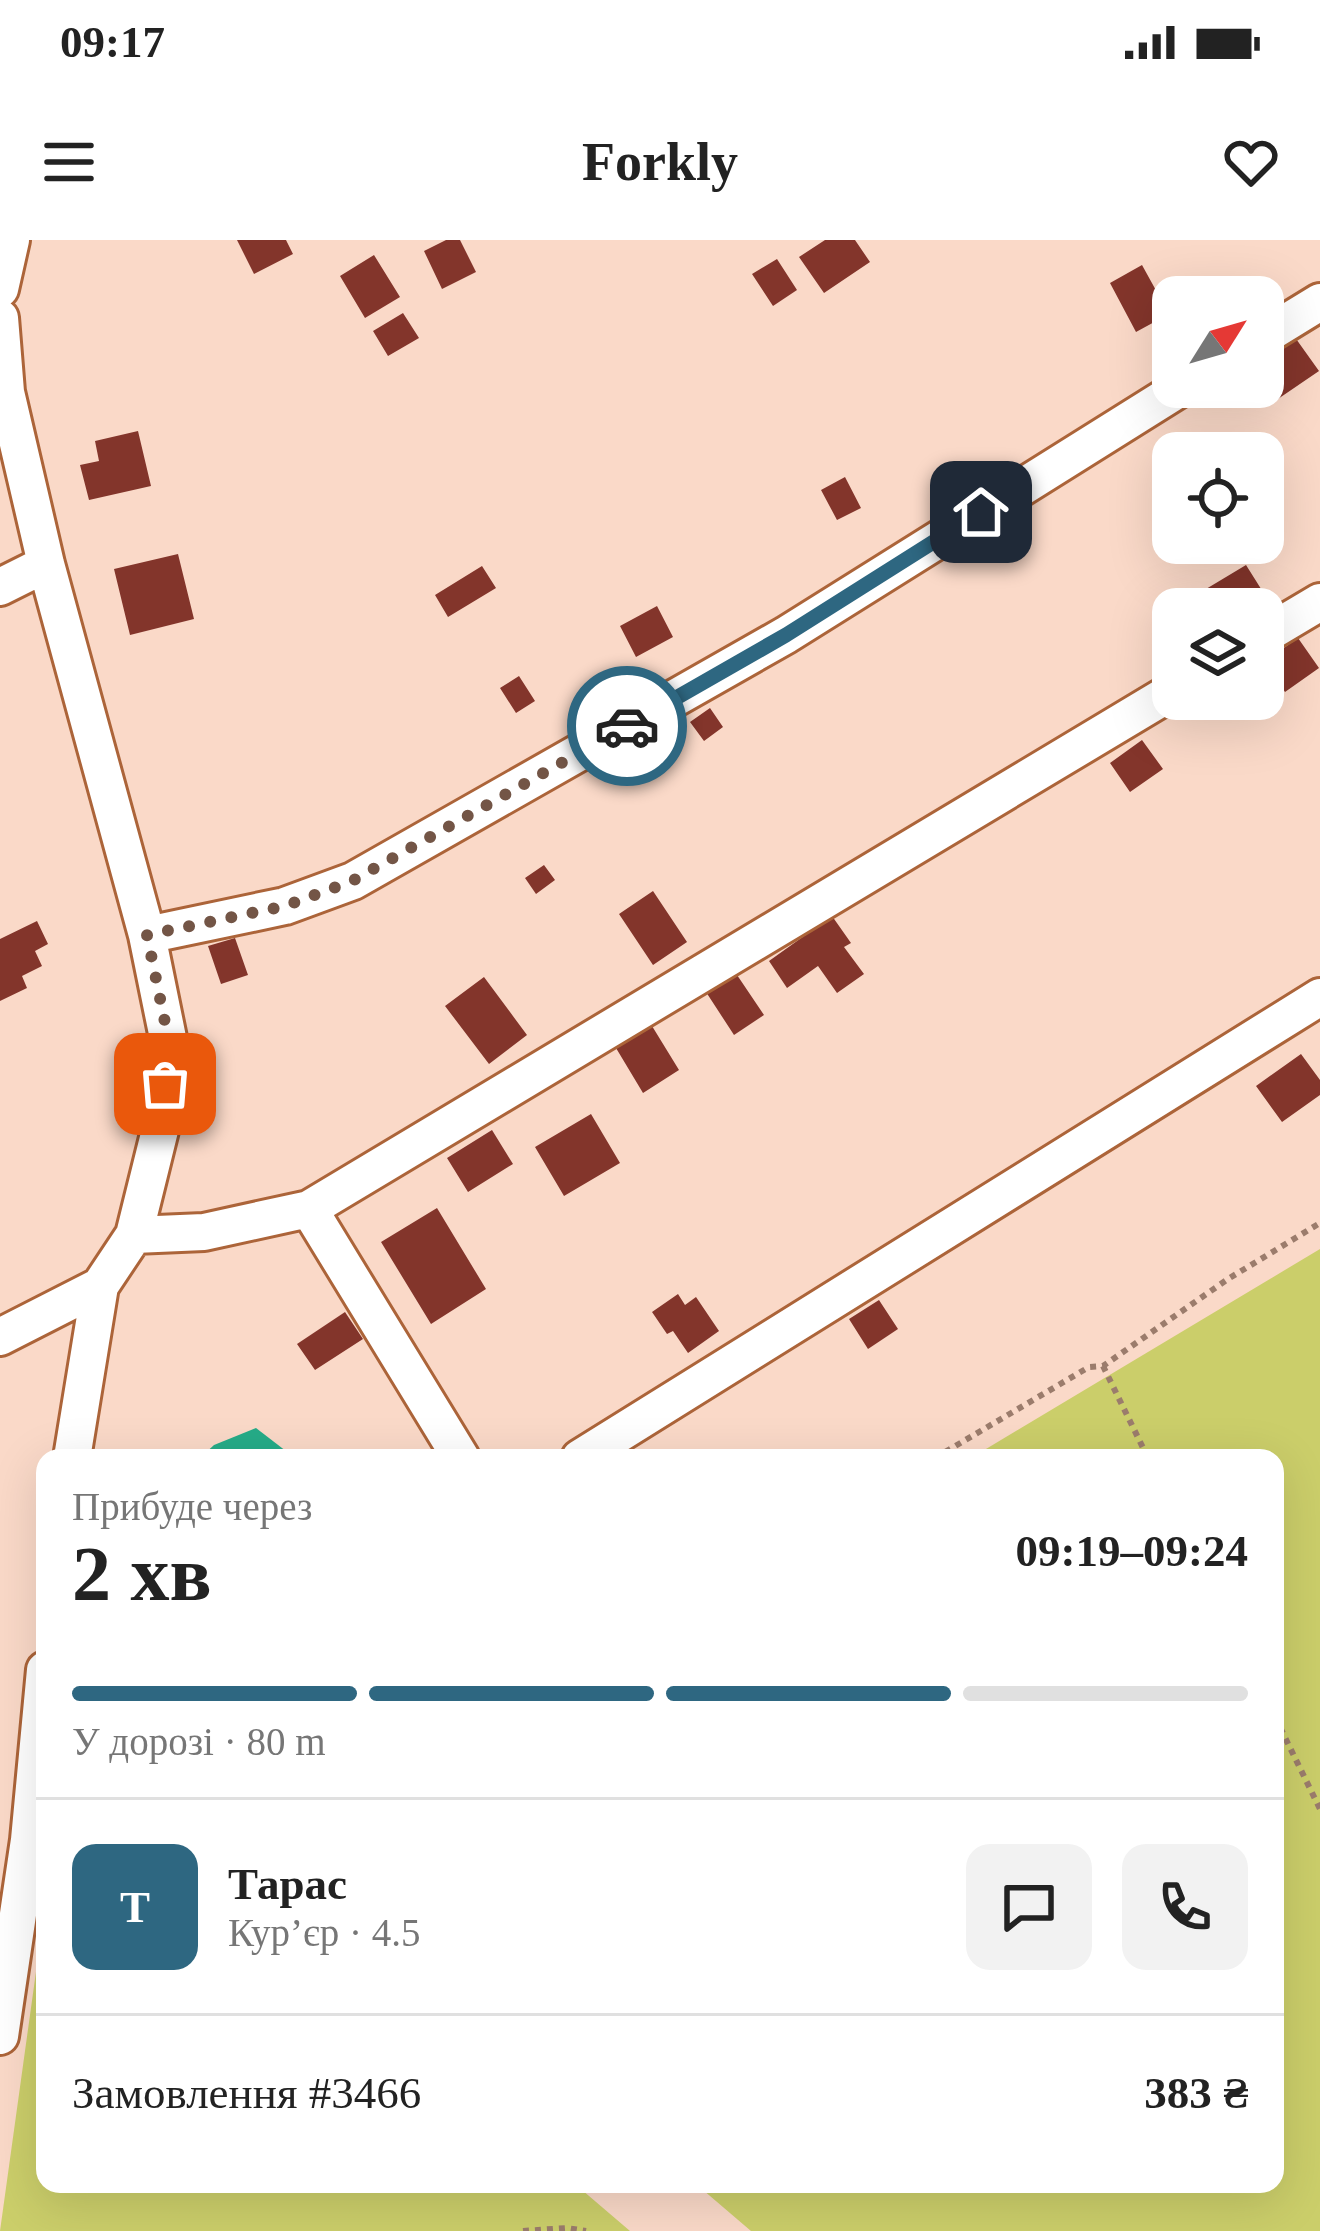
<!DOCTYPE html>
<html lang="uk">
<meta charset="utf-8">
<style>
:root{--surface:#fff;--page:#f2f2f2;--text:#222;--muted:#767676;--line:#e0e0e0;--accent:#2e6781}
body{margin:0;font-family:Georgia,serif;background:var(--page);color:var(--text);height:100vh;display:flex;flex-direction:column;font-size:45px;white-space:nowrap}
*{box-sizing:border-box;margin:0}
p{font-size:39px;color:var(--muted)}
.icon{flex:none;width:66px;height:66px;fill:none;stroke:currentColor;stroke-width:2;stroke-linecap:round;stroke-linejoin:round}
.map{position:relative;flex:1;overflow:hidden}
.panel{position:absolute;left:36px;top:1209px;width:1248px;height:744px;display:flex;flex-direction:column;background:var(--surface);border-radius:24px;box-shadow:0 12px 48px #0002}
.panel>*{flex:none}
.needle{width:78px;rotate:53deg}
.fabs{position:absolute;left:1152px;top:36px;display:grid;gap:24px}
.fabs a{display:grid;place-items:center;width:132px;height:132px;border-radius:24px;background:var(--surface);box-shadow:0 12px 48px #0002;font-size:60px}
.pin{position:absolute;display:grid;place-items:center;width:102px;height:102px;color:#fff;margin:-51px;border-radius:24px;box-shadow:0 6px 18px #0006}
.courier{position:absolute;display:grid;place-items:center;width:120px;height:120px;margin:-60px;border:9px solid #2e6781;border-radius:50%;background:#fff;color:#222;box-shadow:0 3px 15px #0007}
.summary em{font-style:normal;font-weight:700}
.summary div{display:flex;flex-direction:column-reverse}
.summary{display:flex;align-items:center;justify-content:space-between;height:204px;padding:0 36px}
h1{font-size:78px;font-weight:700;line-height:90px}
.bar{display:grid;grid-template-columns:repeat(4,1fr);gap:18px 12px;align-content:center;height:144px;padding:0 36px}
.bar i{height:15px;border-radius:9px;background:var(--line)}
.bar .on{background:var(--accent)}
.bar p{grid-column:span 4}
.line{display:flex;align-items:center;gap:30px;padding:0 36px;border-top:3px solid var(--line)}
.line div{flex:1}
.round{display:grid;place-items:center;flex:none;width:126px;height:126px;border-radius:24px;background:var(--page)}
.status{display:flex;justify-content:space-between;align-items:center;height:84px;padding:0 60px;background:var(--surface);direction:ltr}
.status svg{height:33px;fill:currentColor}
header{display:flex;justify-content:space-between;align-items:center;height:156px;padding:0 36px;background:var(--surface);font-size:54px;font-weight:700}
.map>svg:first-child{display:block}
.green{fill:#cbce6a}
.water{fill:#26ac88}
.building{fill:#83352b}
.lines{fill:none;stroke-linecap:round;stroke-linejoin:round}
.minor-casing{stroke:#ac6439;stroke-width:42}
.path{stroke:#9b7c6c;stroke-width:6;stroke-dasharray:6 6;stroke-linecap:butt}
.minor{stroke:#fff;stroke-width:36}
.done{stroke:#735546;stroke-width:12;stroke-dasharray:0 21.6}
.route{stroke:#2e6781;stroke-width:15}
</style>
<div class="status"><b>09:17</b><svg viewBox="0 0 49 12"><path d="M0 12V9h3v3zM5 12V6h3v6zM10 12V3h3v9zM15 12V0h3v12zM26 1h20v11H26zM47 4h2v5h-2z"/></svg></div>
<header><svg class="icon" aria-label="menu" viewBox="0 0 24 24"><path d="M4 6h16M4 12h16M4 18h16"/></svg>Forkly<svg class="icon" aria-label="heart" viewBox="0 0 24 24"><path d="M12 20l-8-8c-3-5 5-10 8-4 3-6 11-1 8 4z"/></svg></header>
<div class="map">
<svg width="1320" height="1991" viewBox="0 0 1320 1991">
<rect width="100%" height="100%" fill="#fad9c8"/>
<path class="green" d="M1320 1009V1991H751L696 1944H1275V1218H971Z
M45 1667V1944H575L630 1991H0Z"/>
<path class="water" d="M256 1188 295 1218H200L214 1205Z"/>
<path class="building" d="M237 0H286L293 14 254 34Z
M446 0H460L476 32 442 49 424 11Z
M825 0H855L870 22 824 53 799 17Z
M374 15 400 57 365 78 340 36Z
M777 19 797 50 773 66 752 34Z
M1142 25 1169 74 1136 92 1110 43Z
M403 73 419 98 388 116 373 91Z
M1289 89 1319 131 1275 161 1263 143V106Z
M138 191 151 246 89 260 80 225 99 221 95 201Z
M845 237 861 268 837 280 821 250Z
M178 314 194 379 130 395 114 329Z
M1246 325 1263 352 1236 369H1218L1206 349Z
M482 326 496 348 448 377 435 355Z
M657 366 673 397 636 417 620 386Z
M1298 398 1319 428 1285 452 1264 422Z
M519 436 535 461 516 473 500 448Z
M710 468 723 487 704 501 690 482Z
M1142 500 1163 529 1130 552 1110 523Z
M544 625 555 640 536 654 525 638Z
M653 651 687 702 653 725 619 674Z
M832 676 851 703 844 707 864 734 837 753 818 726 787 748 769 721Z
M37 681 48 704 35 711 42 726 22 736 27 748 0 761V699Z
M235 698 248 735 221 744 208 706Z
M735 732 764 775 734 795 706 752Z
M484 737 527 795 489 824 445 766Z
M652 786 679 830 643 853 616 808Z
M1301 814 1320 840V855L1282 882 1256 846Z
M591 874 620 923 564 956 535 907Z
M492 890 513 924 468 952 447 918Z
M437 968 486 1049 431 1084 381 1002Z
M678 1054 685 1065 696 1057 719 1091 688 1113 673 1091 667 1094 652 1072Z
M879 1060 898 1089 868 1109 849 1079Z
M345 1072 363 1099 315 1130 297 1104Z"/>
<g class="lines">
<defs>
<path id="minor" d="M0 49 11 0
M0 78 6 152 46 324 147 695 169 803 161 886 134 995 100 1046 72 1218
M1263 97 1320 62
M0 347 46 324
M1263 396 1320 362
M147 695 285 666 353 641 786 395 1182 147
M309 969 461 1218
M134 995 204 992 309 969 1173 451
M0 1097 100 1046
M580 1218 1320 757
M0 1796 29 1600 45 1430"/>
</defs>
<use href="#minor" class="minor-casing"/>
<path class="path" d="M1103 1126 1148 1218
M935 1218 1089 1127 1103 1126 1228 1039 1320 983
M1275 1477 1320 1569
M523 1991 567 1988 586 1991"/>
<use href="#minor" class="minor"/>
</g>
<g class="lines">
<path class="done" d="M165 844 169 802 147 695 285 666 352 641 627 486"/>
<path class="route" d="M627 486 786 395 981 272"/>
</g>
</svg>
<div class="fabs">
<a><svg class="needle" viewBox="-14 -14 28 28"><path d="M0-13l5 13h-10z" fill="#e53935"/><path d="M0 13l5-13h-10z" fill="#767676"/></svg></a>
<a><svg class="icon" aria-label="locate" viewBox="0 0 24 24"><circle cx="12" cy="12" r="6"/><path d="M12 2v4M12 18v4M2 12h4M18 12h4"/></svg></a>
<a><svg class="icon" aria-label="layers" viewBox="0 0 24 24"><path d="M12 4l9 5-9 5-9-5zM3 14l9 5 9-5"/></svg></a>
</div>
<div class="pin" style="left:165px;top:844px;background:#ea580c"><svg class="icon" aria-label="bag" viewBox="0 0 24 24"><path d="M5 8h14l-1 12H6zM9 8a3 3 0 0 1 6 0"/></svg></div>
<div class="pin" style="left:981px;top:272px;background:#1f2937"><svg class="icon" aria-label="home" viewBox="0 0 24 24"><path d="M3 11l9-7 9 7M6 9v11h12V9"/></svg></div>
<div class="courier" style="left:627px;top:486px"><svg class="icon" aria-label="car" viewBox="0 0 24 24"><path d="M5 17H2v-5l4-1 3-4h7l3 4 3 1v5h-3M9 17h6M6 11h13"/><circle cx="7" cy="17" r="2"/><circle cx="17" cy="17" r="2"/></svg></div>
<section class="panel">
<div class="summary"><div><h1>2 хв</h1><p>Прибуде через</p></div><em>09:19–09:24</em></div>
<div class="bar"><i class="on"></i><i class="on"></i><i class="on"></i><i></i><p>У дорозі · 80 m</p></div>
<div class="line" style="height:216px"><b class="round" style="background:var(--accent);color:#fff">Т</b><div><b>Тарас</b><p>Кур’єр · 4.5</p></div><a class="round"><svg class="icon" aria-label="chat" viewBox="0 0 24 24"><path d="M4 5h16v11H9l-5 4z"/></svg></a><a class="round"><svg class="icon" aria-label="phone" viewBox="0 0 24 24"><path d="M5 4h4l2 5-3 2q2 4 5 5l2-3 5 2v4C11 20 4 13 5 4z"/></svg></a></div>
<div class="line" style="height:156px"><div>Замовлення #3466</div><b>383 ₴</b></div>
</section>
</div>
